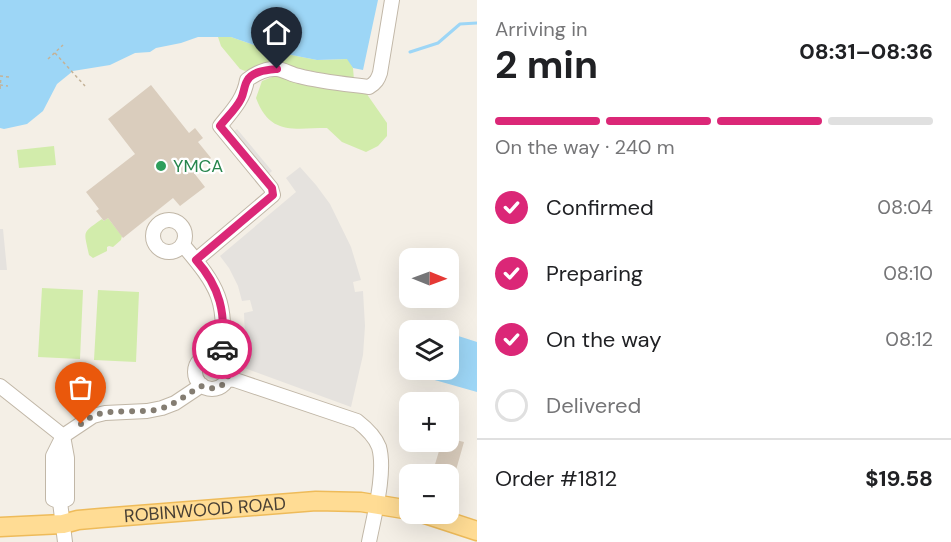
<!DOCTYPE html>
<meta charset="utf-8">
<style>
:root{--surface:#fff;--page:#f6f6f6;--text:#202124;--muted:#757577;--line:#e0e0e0;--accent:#db2777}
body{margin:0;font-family:"DM Sans",sans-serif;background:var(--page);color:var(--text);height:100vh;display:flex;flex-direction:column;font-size:22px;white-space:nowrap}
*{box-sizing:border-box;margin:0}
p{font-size:20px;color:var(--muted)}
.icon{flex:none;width:33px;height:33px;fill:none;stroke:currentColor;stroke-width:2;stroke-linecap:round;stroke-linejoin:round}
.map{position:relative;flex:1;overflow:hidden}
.panel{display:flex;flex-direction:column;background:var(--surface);width:474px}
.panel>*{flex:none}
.needle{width:39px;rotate:91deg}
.controls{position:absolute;left:399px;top:248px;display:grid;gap:12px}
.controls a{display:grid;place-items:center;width:60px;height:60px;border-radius:12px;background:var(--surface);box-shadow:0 6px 24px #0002;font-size:30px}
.pin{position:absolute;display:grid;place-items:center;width:51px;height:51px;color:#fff;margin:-62px -26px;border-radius:50% 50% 50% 0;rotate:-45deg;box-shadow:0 0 6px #0007}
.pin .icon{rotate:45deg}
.courier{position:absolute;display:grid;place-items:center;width:60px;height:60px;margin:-30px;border:4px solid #db2777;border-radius:50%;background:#fff;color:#222;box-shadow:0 2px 8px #0007}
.head em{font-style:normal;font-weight:700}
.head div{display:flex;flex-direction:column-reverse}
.head{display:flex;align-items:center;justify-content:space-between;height:102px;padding:0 18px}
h1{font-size:39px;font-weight:700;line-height:45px}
.bar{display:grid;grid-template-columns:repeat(4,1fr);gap:9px 6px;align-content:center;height:72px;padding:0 18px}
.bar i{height:8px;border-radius:4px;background:var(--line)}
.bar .current{background:var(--accent)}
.bar p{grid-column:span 4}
.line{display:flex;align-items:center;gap:15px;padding:0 18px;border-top:2px solid var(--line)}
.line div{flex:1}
ol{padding:0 18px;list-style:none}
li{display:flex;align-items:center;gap:18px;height:66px}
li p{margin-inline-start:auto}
li .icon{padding:6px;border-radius:50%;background:var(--accent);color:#fff;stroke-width:4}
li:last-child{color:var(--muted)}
li i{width:33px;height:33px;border:3px solid var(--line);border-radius:50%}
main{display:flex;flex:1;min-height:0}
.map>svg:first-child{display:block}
.green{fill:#d2ecab}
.parking{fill:#e5e2de}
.water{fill:#9dd6f6}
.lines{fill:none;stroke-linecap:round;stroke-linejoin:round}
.stream{stroke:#9dd6f6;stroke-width:3}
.building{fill:#dacdbd}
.minor-casing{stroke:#c1b7a7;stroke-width:16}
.major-casing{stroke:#eebb5a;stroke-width:21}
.path{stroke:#c4b297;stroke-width:1.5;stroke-dasharray:3 3;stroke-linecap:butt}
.minor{stroke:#fff;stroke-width:14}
.major{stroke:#ffdc94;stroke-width:18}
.done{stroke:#847d72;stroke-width:6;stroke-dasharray:0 10.8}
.route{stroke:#db2777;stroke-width:8}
.leisure-dot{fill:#2e9e5b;stroke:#fff;stroke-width:2}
.labels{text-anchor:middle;stroke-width:4.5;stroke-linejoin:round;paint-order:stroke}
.leisure-label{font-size:18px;fill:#27864d;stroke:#fff;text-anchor:start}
.street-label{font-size:18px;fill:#483f34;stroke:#fff}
</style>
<main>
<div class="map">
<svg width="477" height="542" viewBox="0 0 477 542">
<rect width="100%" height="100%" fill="#f4efe6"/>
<path class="green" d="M218 37H231L271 51 317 60 348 59 353 68 354 80 278 64 256 67 245 71 240 69 221 46Z
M280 74 364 90 387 123V136L378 146 366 152 342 142 327 128C294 128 270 136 256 98L262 81Z
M54 146 56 165 19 168 17 150Z
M108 218 122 236 121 240 113 247 109 246 107 247V251L93 258 89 255C84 230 81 234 102 219L104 221Z
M42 288 83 290 80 359 38 357Z
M98 290 139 292 136 362 94 360Z"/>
<path class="parking" d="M237 129 272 171 264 178 228 136Z
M300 167 316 185 330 204 351 247 361 280 353 282 355 292 363 291 365 326 363 355 351 407 236 365 242 350 245 337 244 313 253 311 250 300 242 301 238 286 229 268 220 256 296 192 286 178Z
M0 229H3L7 270H0Z"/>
<path class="water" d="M0 0H378L363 70 353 68 347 59 317 60 271 51 231 37H198L181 43 156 48 150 52 135 53 110 65 73 71 57 84 43 111 27 124 4 129 0 128Z
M409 331 410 369H448L449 333 477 342V392L417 375C413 373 407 372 404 368 398 359 401 337 409 331Z"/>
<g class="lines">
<path class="stream" d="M410 52 438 43 460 24 477 23"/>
</g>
<path class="building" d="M151 85 189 133 195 128 203 138 198 142 211 158 194 173 205 187 180 206 173 198 123 238 108 218 104 221 96 211 99 209 86 192 135 154 108 119Z
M448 438 464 442 454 477 448 476V474L433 471 442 441H448Z"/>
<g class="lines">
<defs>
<path id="minor" d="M153 236a16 16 0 1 1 32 0a16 16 0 1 1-32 0Z
M183 245C218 286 228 302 221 357
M196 260 273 195 271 188 220 126C232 111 244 99 247 80 256 73 266 68 277 69 285 70 292 75 299 76 322 82 346 84 369 87 376 83 378 79 380 73L392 0
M195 372a17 17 0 1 1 34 0a17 17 0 1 1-34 0Z
M227 379 235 380 357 421C366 428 375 436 379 447 386 472 374 516 369 542
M0 386 63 436 67 458V499L60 502
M65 542 60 502 53 499V456L63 436 93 416 105 413 147 411 162 408 175 403 202 385"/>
<g id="major">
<path d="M422 513 477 531"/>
<path id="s1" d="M0 527 63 524 78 520 101 518 316 501 361 502 410 510"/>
</g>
</defs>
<use href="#minor" class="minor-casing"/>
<use href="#major" class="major-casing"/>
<path class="path" d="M55 53 85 86
M48 59 63 45
M0 76 9 77
M0 85 8 86
M0 89 1 76"/>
<use href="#minor" class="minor"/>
<use href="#major" class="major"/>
</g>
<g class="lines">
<path class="done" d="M81 424C85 421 89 418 93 416 113 408 139 414 160 409 176 404 188 393 202 386 223 396 239 372 220 357L222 349"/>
<path class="route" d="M222 349C226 313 220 287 196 260L273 195 272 188 220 126C227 117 236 109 241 99 244 93 244 86 247 81 252 71 267 70 277 69"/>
</g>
<circle class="leisure-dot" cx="161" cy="166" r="6"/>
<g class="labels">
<g class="leisure-label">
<text x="173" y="172">YMCA</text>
</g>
<g class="street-label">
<text dy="6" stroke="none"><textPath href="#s1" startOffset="206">ROBINWOOD ROAD</textPath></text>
</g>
</g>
</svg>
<div class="controls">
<a><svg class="needle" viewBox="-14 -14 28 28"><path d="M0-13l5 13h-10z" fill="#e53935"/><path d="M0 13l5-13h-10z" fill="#757577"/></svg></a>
<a><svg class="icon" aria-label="layers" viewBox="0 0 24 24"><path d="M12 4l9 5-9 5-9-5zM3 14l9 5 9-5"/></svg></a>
<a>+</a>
<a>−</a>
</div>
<div class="pin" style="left:81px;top:424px;background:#ea580c"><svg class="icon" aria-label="bag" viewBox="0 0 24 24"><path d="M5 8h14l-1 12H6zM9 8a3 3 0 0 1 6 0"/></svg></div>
<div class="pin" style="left:277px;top:69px;background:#1f2937"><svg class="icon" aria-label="home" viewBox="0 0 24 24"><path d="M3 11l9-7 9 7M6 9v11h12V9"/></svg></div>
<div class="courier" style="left:222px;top:349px"><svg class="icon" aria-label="car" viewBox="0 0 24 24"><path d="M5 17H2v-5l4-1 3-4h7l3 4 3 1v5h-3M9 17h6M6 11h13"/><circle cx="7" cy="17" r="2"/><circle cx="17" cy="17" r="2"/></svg></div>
</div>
<section class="panel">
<div class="head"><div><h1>2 min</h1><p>Arriving in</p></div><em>08:31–08:36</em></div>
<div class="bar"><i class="current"></i><i class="current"></i><i class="current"></i><i></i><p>On the way · 240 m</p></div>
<ol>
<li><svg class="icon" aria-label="check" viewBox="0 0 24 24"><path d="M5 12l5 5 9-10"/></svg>Confirmed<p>08:04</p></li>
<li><svg class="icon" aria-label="check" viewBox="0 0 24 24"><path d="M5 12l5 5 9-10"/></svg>Preparing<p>08:10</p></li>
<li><svg class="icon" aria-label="check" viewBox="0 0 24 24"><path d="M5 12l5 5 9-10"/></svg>On the way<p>08:12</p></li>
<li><i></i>Delivered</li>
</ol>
<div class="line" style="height:78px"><div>Order #1812</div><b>$19.58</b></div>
</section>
</main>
